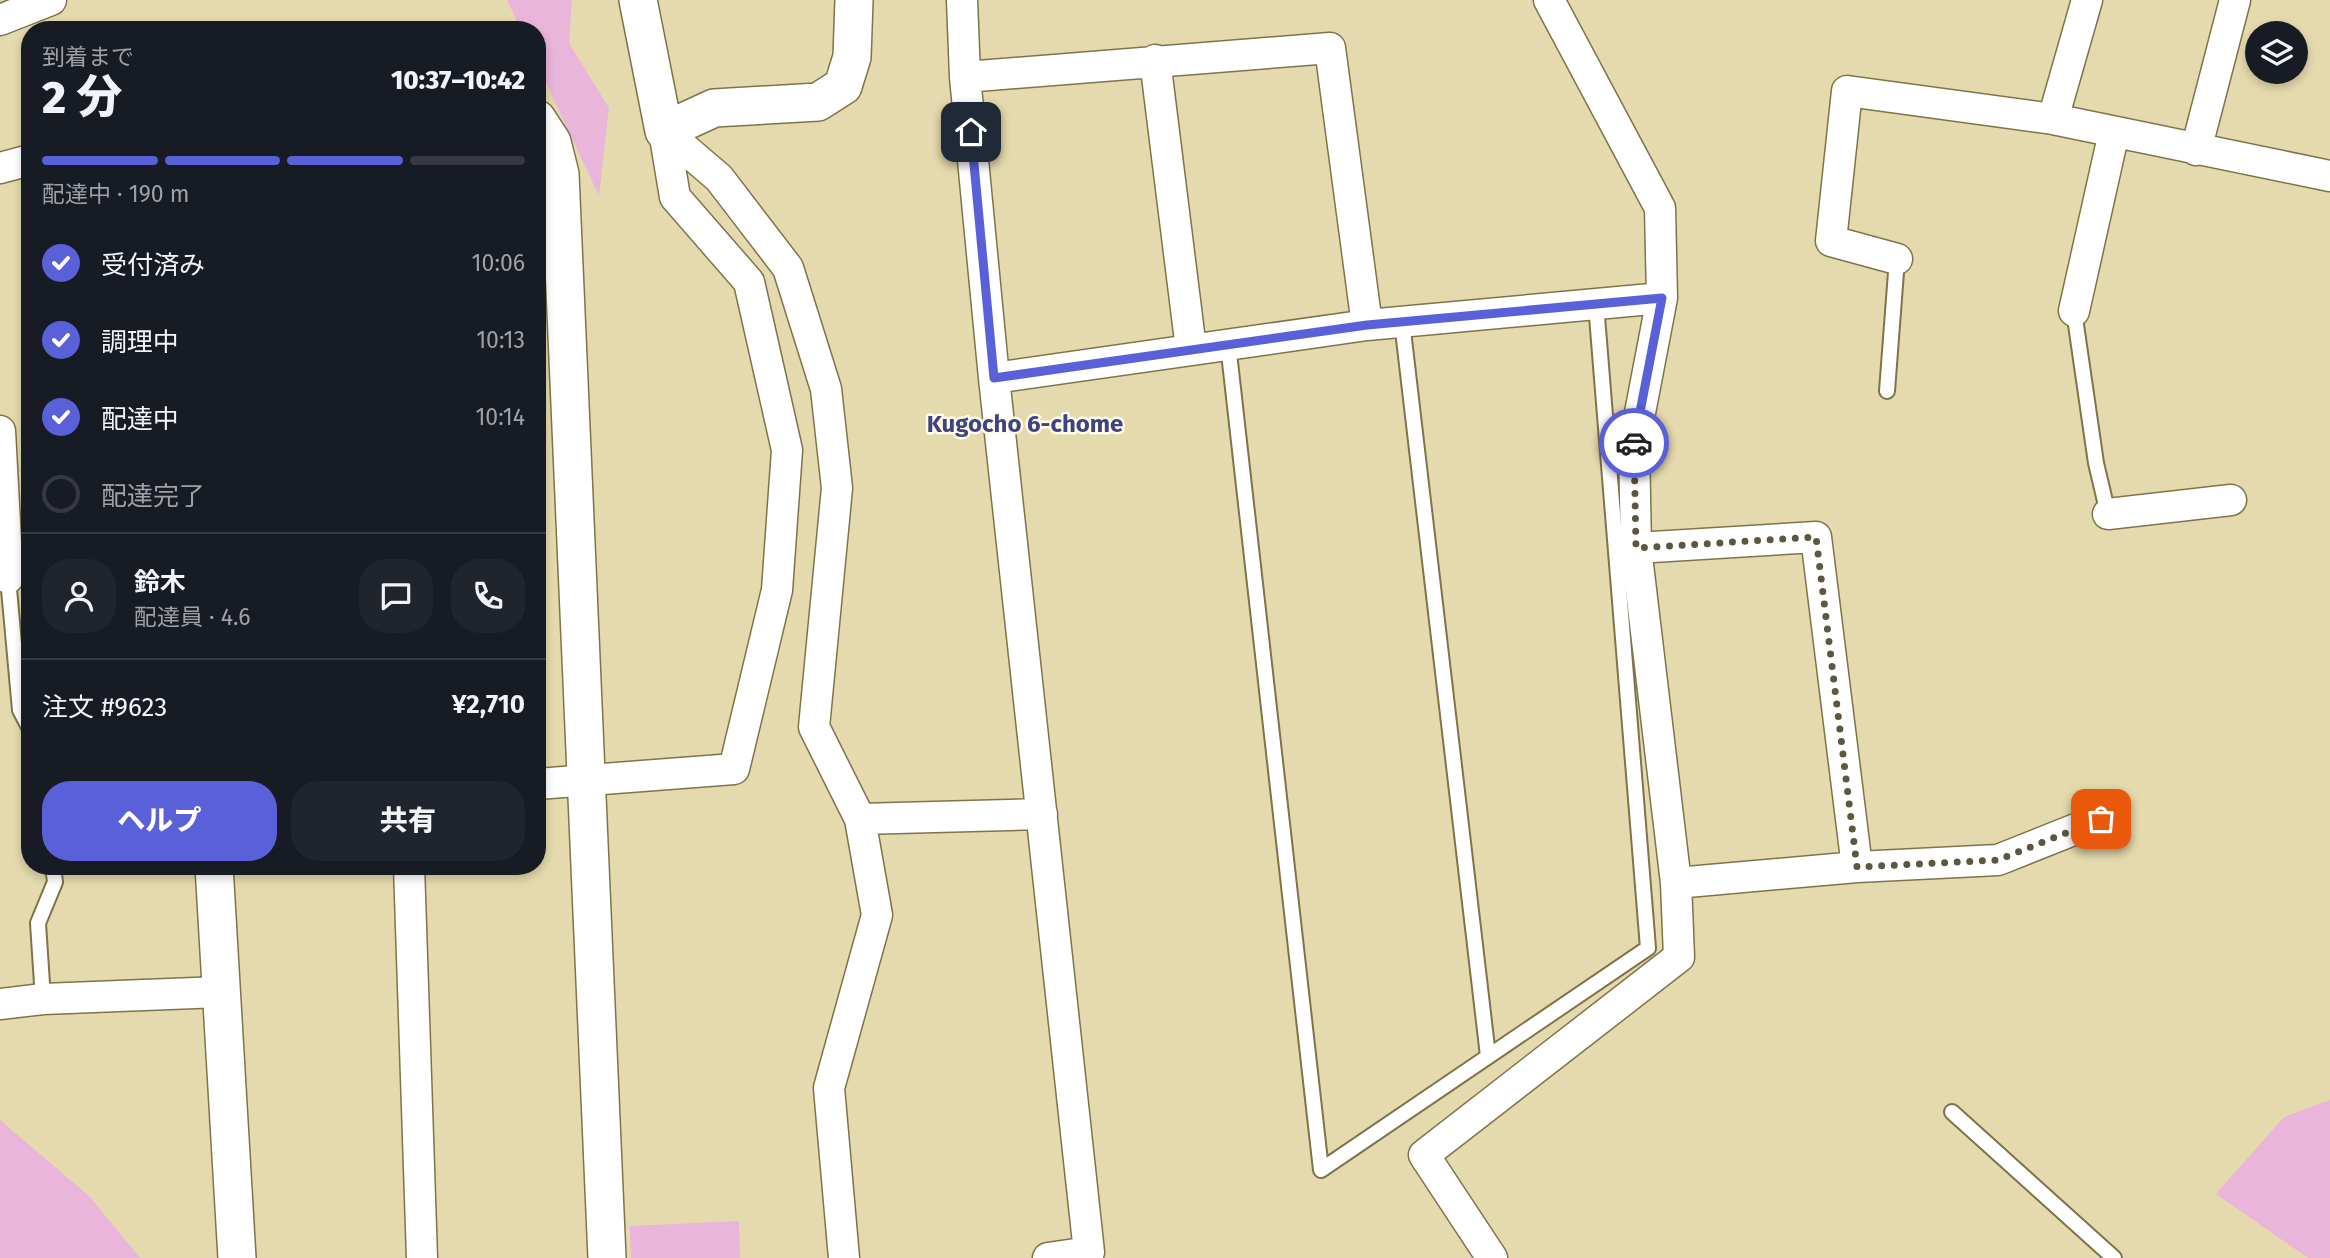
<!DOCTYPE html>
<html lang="ja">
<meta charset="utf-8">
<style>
:root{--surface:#171b24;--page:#20242c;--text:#f1f3f6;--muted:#9ea1a6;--line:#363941;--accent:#5a61d8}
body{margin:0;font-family:"Fira Sans","Noto Sans JP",sans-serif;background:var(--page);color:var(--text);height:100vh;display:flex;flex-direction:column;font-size:26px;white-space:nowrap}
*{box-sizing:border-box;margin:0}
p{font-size:23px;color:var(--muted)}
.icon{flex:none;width:38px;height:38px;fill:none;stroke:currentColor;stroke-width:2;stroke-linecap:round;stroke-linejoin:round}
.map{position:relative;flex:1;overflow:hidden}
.drawer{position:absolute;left:21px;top:21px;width:525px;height:854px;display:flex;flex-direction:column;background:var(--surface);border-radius:28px;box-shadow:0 4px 10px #0003}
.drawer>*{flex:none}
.controls{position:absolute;left:2245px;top:21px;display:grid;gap:14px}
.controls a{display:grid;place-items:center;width:63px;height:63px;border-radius:50%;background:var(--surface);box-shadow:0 4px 10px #0003;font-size:35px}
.pin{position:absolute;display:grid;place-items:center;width:60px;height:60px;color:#fff;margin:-30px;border-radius:14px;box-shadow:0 4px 10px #0006}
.courier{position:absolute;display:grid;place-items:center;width:70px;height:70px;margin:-35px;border:5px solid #5a61d8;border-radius:50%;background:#fff;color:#222;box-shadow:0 2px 9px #0007}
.overview em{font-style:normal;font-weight:800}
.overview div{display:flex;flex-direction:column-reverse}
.overview{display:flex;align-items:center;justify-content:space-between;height:119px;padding:0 21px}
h1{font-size:46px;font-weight:800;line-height:52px}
.bar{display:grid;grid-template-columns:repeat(4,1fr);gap:10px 7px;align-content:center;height:84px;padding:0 21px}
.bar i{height:9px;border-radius:5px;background:var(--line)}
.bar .active{background:var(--accent)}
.bar p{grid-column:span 4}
.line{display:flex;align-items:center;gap:18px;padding:0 21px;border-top:2px solid var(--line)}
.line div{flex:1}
.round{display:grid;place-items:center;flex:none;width:74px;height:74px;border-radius:28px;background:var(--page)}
ol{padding:0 21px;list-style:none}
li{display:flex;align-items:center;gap:21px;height:77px}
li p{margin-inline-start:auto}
li .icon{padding:7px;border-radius:50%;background:var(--accent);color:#fff;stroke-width:4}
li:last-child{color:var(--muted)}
li i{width:38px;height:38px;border:4px solid var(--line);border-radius:50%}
.button{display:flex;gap:14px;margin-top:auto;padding:14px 21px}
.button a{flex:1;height:80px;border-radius:28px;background:var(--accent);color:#fff;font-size:28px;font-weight:800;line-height:80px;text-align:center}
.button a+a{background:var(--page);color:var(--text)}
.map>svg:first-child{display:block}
.green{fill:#e9b5db}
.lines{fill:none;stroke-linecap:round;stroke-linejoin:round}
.service-casing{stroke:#7e744a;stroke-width:18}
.minor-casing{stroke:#7e744a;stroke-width:33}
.tertiary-casing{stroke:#7e744a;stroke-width:40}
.service{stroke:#fff;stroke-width:14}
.minor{stroke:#fff;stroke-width:30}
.tertiary{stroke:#fff;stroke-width:37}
.done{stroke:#5d573e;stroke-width:7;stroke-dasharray:0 12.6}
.route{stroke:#5a61d8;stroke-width:9}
.labels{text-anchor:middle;stroke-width:5;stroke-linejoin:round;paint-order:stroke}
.neighbourhood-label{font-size:24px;font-weight:bold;fill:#3d4480;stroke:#fffbe8}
</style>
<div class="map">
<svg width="2330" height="1258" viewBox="0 0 2330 1258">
<rect width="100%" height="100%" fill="#e5daad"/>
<path class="green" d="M507 0H572L569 43 609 108 599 196 537 64V30H521Z
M2330 1100V1258H2308L2216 1194 2284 1117Z
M0 1120 90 1197 140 1258H0Z
M739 1221 740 1258H631L630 1226Z"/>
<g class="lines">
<defs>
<path id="service" d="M2074 311 2096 463 2108 514
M1402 322 1488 1056
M1228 344 1321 1170 1648 948 1596 304
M1887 391 1897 259
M8 578 20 710 30 729
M43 999 38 923 55 882 53 866
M1952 1112 2114 1258"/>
<path id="minor" d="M962 0 965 77 994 378 1089 1252 1048 1258
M0 20 51 0
M1155 60 1191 349
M965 77 1330 48 1367 325
M2053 119 2087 0
M664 131 719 178 788 268 826 389 837 488 814 727 860 819 877 915 829 1088 844 1258
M2196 150 2235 0
M0 168 30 160
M1897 259 1831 241 1847 91 2053 119 2330 176
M2074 311 2114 132
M994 378 1367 325 1662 298
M0 431 8 578
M2108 514 2231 500
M1636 548 1816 537 1857 867 1676 883
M537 784 734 769 777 590 787 450 749 282 675 197 664 131
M860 819 1042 814
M409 866 422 1258
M1857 867 1998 860 2101 819
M0 1004 43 999 220 992
M1492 1258 1424 1155 1679 957 1676 883 1636 548 1634 444 1662 298 1660 208 1549 0"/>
<path id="tertiary" d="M638 0 664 131 714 108 818 102 843 86 852 57 854 0
M537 119 552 142 560 174 607 1258
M214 866 237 1258"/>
</defs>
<use href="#service" class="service-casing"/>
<use href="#minor" class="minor-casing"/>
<use href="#tertiary" class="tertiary-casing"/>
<use href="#service" class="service"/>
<use href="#minor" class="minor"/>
<use href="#tertiary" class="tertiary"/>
</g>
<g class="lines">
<path class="done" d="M1634 443 1636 548 1816 537 1857 867 1998 860 2101 819"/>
<path class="route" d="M971 132 994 378 1367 325 1662 298 1634 443"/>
</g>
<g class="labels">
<g class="neighbourhood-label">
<text x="1025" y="432">Kugocho 6-chome</text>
</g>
</g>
</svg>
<div class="controls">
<a><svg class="icon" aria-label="layers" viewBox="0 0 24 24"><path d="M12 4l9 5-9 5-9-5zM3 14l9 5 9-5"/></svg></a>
</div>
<div class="pin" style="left:2101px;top:819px;background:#ea580c"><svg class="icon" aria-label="bag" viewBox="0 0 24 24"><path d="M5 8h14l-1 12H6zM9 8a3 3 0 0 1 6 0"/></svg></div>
<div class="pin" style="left:971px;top:132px;background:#1f2937"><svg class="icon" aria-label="home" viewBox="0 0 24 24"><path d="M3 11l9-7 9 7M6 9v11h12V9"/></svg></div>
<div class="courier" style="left:1634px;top:443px"><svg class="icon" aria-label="car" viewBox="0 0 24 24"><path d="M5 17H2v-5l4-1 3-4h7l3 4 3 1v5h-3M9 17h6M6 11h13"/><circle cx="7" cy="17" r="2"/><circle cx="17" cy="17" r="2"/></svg></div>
<section class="drawer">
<div class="overview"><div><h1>2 分</h1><p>到着まで</p></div><em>10:37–10:42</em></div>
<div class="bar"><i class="active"></i><i class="active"></i><i class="active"></i><i></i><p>配達中 · 190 m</p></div>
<ol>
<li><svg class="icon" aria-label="check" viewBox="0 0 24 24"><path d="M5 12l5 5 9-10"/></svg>受付済み<p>10:06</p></li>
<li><svg class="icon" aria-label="check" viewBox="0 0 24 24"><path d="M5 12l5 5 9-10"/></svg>調理中<p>10:13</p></li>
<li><svg class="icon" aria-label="check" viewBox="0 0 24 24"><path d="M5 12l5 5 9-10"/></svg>配達中<p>10:14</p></li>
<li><i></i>配達完了</li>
</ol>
<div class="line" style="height:126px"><a class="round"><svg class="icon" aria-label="person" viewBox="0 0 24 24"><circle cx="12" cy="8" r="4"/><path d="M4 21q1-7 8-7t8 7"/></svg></a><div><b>鈴木</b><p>配達員 · 4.6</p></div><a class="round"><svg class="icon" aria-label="chat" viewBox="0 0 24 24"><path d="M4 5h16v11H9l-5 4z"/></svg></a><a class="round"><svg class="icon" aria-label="phone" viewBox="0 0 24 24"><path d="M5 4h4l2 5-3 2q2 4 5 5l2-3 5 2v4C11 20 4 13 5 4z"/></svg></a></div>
<div class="line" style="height:91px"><div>注文 #9623</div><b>¥2,710</b></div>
<div class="button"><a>ヘルプ</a><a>共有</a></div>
</section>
</div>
